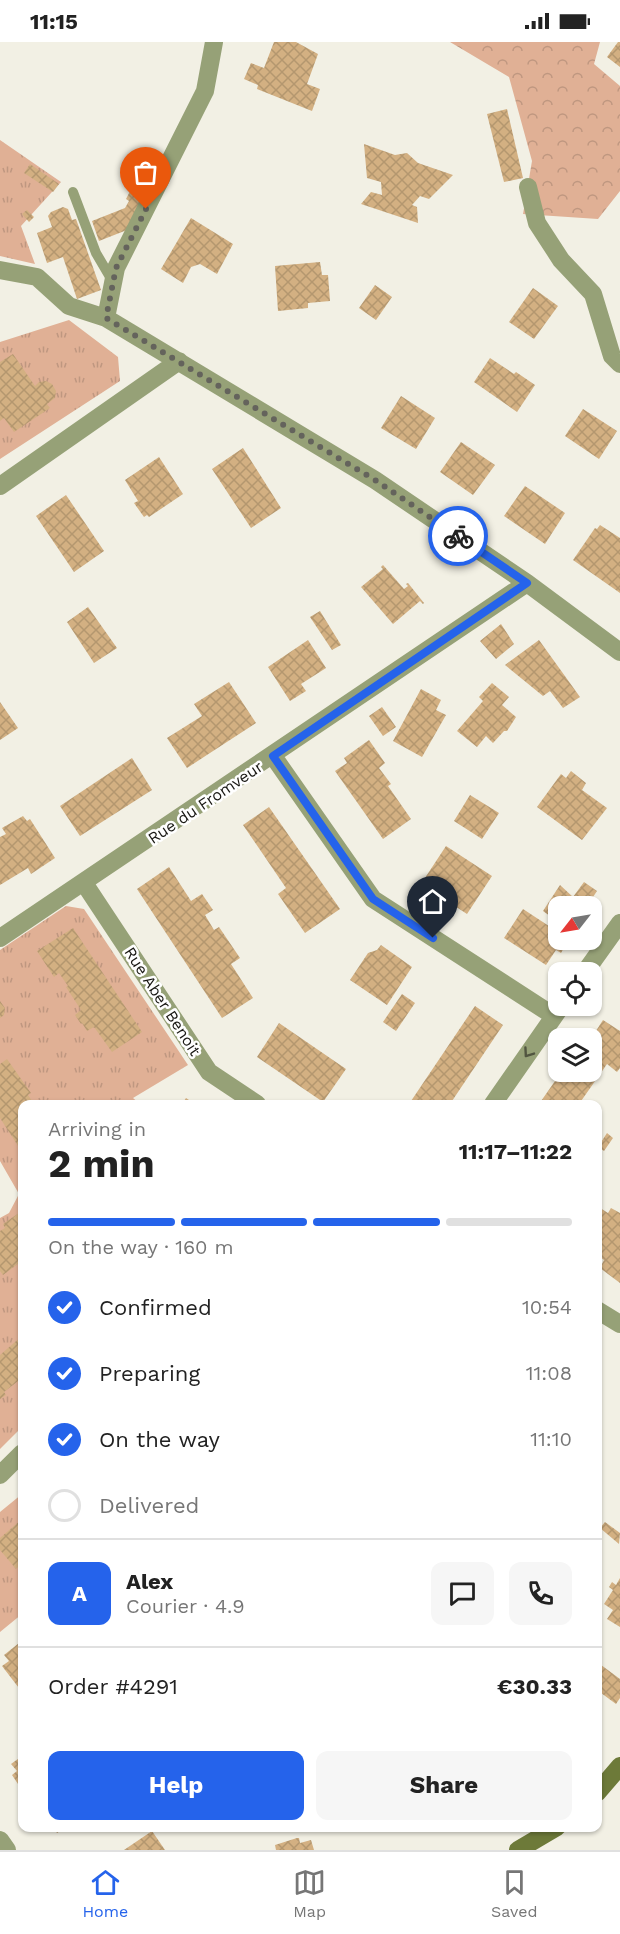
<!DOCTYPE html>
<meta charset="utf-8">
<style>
:root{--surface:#fff;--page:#f6f6f6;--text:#222;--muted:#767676;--line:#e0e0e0;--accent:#2563eb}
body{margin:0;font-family:"Work Sans",sans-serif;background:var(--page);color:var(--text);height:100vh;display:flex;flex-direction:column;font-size:22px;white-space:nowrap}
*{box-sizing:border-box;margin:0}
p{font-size:20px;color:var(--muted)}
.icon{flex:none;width:33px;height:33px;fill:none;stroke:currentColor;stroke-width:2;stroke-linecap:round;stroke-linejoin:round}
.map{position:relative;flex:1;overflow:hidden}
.sheet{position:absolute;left:18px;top:1058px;width:584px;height:732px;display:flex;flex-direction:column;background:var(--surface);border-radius:12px;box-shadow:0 2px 4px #0004}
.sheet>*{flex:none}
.needle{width:39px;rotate:239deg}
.controls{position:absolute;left:548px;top:854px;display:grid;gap:12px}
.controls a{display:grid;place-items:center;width:54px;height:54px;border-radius:12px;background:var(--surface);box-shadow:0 2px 4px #0004;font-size:30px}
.pin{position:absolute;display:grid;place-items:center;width:51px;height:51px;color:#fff;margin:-62px -26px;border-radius:50% 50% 50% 0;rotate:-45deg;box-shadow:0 0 6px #0007}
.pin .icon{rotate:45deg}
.courier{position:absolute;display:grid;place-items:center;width:60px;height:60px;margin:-30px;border:4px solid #2563eb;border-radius:50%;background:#fff;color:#222;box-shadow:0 2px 8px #0007}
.headline em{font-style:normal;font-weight:700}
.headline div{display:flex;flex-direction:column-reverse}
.headline{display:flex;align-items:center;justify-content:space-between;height:102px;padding:0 30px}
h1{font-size:39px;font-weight:700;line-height:45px}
.bar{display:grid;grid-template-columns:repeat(4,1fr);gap:9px 6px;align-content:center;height:72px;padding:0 30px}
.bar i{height:8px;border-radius:4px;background:var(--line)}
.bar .current{background:var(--accent)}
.bar p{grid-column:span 4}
.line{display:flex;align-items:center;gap:15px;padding:0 30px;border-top:2px solid var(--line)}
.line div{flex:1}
.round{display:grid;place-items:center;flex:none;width:63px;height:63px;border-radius:12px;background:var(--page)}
ol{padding:0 30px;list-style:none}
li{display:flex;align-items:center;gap:18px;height:66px}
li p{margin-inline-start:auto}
li .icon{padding:6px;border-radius:50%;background:var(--accent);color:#fff;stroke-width:4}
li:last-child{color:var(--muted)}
li i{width:33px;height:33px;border:3px solid var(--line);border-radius:50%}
.button{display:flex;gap:12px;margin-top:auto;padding:12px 30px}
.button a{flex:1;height:69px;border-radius:12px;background:var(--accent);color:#fff;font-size:24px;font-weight:700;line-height:69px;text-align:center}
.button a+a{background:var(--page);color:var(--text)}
.status{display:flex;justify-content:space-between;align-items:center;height:42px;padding:0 30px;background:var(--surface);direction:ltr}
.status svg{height:16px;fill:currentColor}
.tabs{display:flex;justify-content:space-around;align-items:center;height:84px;border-top:2px solid var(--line);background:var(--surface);font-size:16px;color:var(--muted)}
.tabs a{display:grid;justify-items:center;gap:3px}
.tabs .current{color:var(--accent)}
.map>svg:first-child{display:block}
.grass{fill:url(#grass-tufts)}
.forest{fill:url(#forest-crowns)}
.building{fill:url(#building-cross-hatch)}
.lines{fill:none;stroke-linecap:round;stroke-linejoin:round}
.lane{stroke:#96a177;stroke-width:10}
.street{stroke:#96a177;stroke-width:18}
.secondary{stroke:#6d7a39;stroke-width:18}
.oneway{stroke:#515540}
.done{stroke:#64635c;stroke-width:6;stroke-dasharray:0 10.8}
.route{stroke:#2563eb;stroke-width:8}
.labels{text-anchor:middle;stroke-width:5;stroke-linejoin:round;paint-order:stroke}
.street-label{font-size:16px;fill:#181713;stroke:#fff}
</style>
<div class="status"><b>11:15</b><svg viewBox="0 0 49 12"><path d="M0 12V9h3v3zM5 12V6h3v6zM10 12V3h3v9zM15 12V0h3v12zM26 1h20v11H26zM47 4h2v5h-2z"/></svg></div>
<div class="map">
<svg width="620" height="1808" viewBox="0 0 620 1808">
<defs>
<pattern id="grass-tufts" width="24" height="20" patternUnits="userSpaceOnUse" patternTransform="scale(1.5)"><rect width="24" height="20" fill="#e0b095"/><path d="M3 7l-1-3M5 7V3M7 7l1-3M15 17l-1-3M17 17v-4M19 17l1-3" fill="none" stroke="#bf9780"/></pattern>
<pattern id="forest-crowns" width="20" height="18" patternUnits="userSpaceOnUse" patternTransform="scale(1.5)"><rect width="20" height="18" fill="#e0b095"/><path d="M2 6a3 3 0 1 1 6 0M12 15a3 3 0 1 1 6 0" fill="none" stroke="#bf9780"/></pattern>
<pattern id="building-cross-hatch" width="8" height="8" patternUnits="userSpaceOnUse" patternTransform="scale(1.5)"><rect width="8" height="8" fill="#d3b082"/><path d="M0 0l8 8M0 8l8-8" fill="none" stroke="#b4976f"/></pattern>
</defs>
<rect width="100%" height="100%" fill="#f2f0e4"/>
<path class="grass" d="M0 98 61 140 21 184 35 222 0 214Z
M69 278 118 315 120 339 0 417V300Z
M66 864 84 867 188 1023 133 1056 140 1062H22V1385L0 1407V1176L9 1171 19 1152 0 1119V908Z
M22 1452V1572L0 1590V1470Z"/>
<path class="forest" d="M450 0H600L594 22 620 44V149L598 177 523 172 532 119 509 35Z"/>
<path class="building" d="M274 0H296L318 12 307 42 320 47 312 69 257 47 258 43 244 37 251 21 264 26Z
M618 0H620V25L607 15Z
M507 67 523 136 504 140 487 72Z
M364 102 395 113 407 111 418 121 453 133 429 157 420 154 412 163 417 165 418 181 361 162 371 150 382 153 381 140 367 136Z
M150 121 157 123 132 186 99 199 92 179 125 166 129 159 126 157 144 122 149 124Z
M30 122 59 142 53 150 24 131Z
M63 165 68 167 72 178 76 177 101 248 77 257 63 215 47 221 37 191 52 185 48 174 51 170Z
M27 168 34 175 29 180 22 172Z
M191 176 233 202 217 232 200 222 191 225 183 241 161 227Z
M320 220 322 233H328L330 259 308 261V266L278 269 275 224Z
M375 243 392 255 376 278 359 266Z
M533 246 558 264 534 297 509 280Z
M13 312 35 344 39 340 46 339 52 342 56 349 55 356 47 362 50 366 14 390 4 376 0 379V320Z
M490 316 514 332 516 330 535 343 517 370 474 340Z
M401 354 435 376 416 407 381 386Z
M583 367 617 389 599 417 565 394Z
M461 400 495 423 473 453 440 430Z
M243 406 281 466 251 486 212 427Z
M159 415 183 452 149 475 147 473 144 475 134 461 138 459 125 438Z
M525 444 565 471 545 502 504 474Z
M66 453 104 509 74 530 36 474Z
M600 483 620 496V551L573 518 595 486 597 487Z
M383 523 404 547 408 544 406 542 408 541 424 561 423 562 420 559 393 582 361 545 383 527 381 525Z
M88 565 117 606 94 621 67 580Z
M320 569 341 603 332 608 310 575Z
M501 582 514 602 496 617 480 599Z
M308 598 326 626 301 642 306 649 290 659 268 625Z
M539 598 580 655 563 666 550 649 543 654 505 623Z
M229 640 256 681 187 726 167 696 202 674 194 662Z
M492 641 509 655 502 663 516 675 507 689H504L493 701 486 694 477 705 457 689 483 659 479 655Z
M421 647 441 658 436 668 446 673 422 715 393 699Z
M0 660 18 686 0 698Z
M382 665 396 685 383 694 369 674Z
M369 698 385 721 379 726 391 742 388 744 411 777 383 797 335 729 347 721 344 716Z
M132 716 152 748 80 794 60 764Z
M571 729 586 741 582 748 607 766 582 798 537 765 561 732 566 736Z
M470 753 499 771 482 797 454 779Z
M269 765 340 867 305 891 278 852 286 846 243 783Z
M23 774 27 779 30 777 55 816 31 832 28 826 0 843V795L6 792 2 786Z
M446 804 492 834 467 872 421 842Z
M169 825 191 859 202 852 213 868 205 873 214 888 219 885 240 916 231 922 253 956 222 976 137 847Z
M584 840 597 849 587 864H558V880L543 869 560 843 573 855Z
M523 867 558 890V897H563L561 901 565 904 561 911 556 908 546 923 504 896Z
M73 886 142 990 112 1010 94 985 87 989 82 981 81 982 75 973 81 968 66 945 68 944 59 931 54 935 37 909Z
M381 903 412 925 387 963 350 938 368 911 377 908Z
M402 952 415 961 396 989 383 980Z
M0 959 5 966 4 973 0 976Z
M475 964 503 983 450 1062H409Z
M603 978 620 989V1026L617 1030 607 1022 579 1062H539L562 1029H591V996H585L590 988 594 992Z
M279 981 346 1027 323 1060 257 1015Z
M7 1017 31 1051 28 1053 34 1062H22V1105L20 1107 0 1076V1022Z
M186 1056 195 1062H182Z
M607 1091 613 1096 604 1109 598 1105Z
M597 1164 608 1171 611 1166 620 1171V1241L600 1226 604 1218 597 1213Z
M19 1171 22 1175V1219L3 1233 0 1229V1189L5 1186 3 1182Z
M22 1294V1336L4 1350 6 1353 0 1357V1313Z
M22 1477V1521L16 1527 0 1508V1496Z
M605 1480 620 1491 619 1502 600 1486Z
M620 1536V1585L607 1577 613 1568 604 1562 613 1548 609 1545 612 1540 616 1543Z
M19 1601 22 1605V1650L2 1624 9 1619 4 1613Z
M597 1620 620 1637V1656L616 1662 597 1648Z
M22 1714V1748L12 1733 17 1729 11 1722Z
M53 1785H66L57 1791Z
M152 1789 165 1808H124Z
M297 1796H299L300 1801 311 1798 314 1808H276L275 1803Z"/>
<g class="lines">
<path class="lane" d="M73 150 96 211 113 240"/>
<path class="street" d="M214 0 205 49 116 226 106 276 375 438 527 541 620 610
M528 145 537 181 561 218 593 252 612 314 620 322
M0 228 37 235 69 264 106 276
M0 444 179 319
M273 714 373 857 554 974
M84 841 209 1030 257 1062
M0 896 527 541
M585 930 620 881
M493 1062 562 963
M597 1268 620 1282
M0 1433 22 1411
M0 1798 7 1808"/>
<path class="secondary" d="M597 1751 620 1724
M518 1808 557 1785"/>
</g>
<defs><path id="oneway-chevron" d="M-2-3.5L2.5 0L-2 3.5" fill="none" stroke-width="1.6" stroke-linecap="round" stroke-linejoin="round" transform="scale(1.5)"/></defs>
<use class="oneway" href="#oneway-chevron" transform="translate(528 1011) rotate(125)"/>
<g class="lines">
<path class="done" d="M146 167 116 226 106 276 375 438 458 494"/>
<path class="route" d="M433 896 373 857 273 714 527 541 458 494"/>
</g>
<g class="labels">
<g class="street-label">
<text transform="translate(205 760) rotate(-34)" y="6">Rue du Fromveur</text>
<text transform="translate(163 959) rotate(57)" y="6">Rue Aber Benoit</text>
</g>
</g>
</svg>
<div class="controls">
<a><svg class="needle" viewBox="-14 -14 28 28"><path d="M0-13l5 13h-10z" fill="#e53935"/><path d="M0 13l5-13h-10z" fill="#767676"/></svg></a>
<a><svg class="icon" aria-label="locate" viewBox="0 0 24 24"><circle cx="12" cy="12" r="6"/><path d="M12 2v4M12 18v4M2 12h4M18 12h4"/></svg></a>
<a><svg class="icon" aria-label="layers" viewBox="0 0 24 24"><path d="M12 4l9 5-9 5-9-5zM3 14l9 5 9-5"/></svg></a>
</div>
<div class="pin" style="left:146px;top:167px;background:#ea580c"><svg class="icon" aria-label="bag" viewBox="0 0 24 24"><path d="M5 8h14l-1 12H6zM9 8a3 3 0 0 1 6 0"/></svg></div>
<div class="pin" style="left:433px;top:896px;background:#1f2937"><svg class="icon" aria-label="home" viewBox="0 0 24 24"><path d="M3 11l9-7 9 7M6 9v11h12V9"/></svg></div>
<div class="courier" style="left:458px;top:494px"><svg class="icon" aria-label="bike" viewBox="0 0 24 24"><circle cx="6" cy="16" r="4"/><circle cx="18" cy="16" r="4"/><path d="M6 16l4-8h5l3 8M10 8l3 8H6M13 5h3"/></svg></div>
<section class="sheet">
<div class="headline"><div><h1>2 min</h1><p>Arriving in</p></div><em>11:17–11:22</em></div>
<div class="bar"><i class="current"></i><i class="current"></i><i class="current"></i><i></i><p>On the way · 160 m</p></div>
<ol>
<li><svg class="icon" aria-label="check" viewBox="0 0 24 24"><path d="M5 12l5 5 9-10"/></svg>Confirmed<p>10:54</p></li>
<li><svg class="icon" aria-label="check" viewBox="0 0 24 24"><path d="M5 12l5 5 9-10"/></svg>Preparing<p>11:08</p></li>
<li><svg class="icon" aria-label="check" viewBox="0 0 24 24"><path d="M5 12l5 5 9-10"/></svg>On the way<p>11:10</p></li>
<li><i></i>Delivered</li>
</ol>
<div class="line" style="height:108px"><b class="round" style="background:var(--accent);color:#fff">A</b><div><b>Alex</b><p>Courier · 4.9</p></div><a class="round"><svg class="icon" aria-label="chat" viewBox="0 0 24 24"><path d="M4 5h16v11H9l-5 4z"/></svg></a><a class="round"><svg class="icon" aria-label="phone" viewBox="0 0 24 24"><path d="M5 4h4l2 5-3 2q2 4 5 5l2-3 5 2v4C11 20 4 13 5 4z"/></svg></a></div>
<div class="line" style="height:78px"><div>Order #4291</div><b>€30.33</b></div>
<div class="button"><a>Help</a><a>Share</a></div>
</section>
</div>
<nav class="tabs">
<a class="current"><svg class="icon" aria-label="home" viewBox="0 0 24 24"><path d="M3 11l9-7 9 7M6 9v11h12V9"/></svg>Home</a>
<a><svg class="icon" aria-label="map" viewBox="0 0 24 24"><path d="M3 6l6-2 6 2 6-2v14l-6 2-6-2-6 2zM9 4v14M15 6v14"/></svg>Map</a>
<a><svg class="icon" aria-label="saved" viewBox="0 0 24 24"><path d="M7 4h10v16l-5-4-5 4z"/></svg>Saved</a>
</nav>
